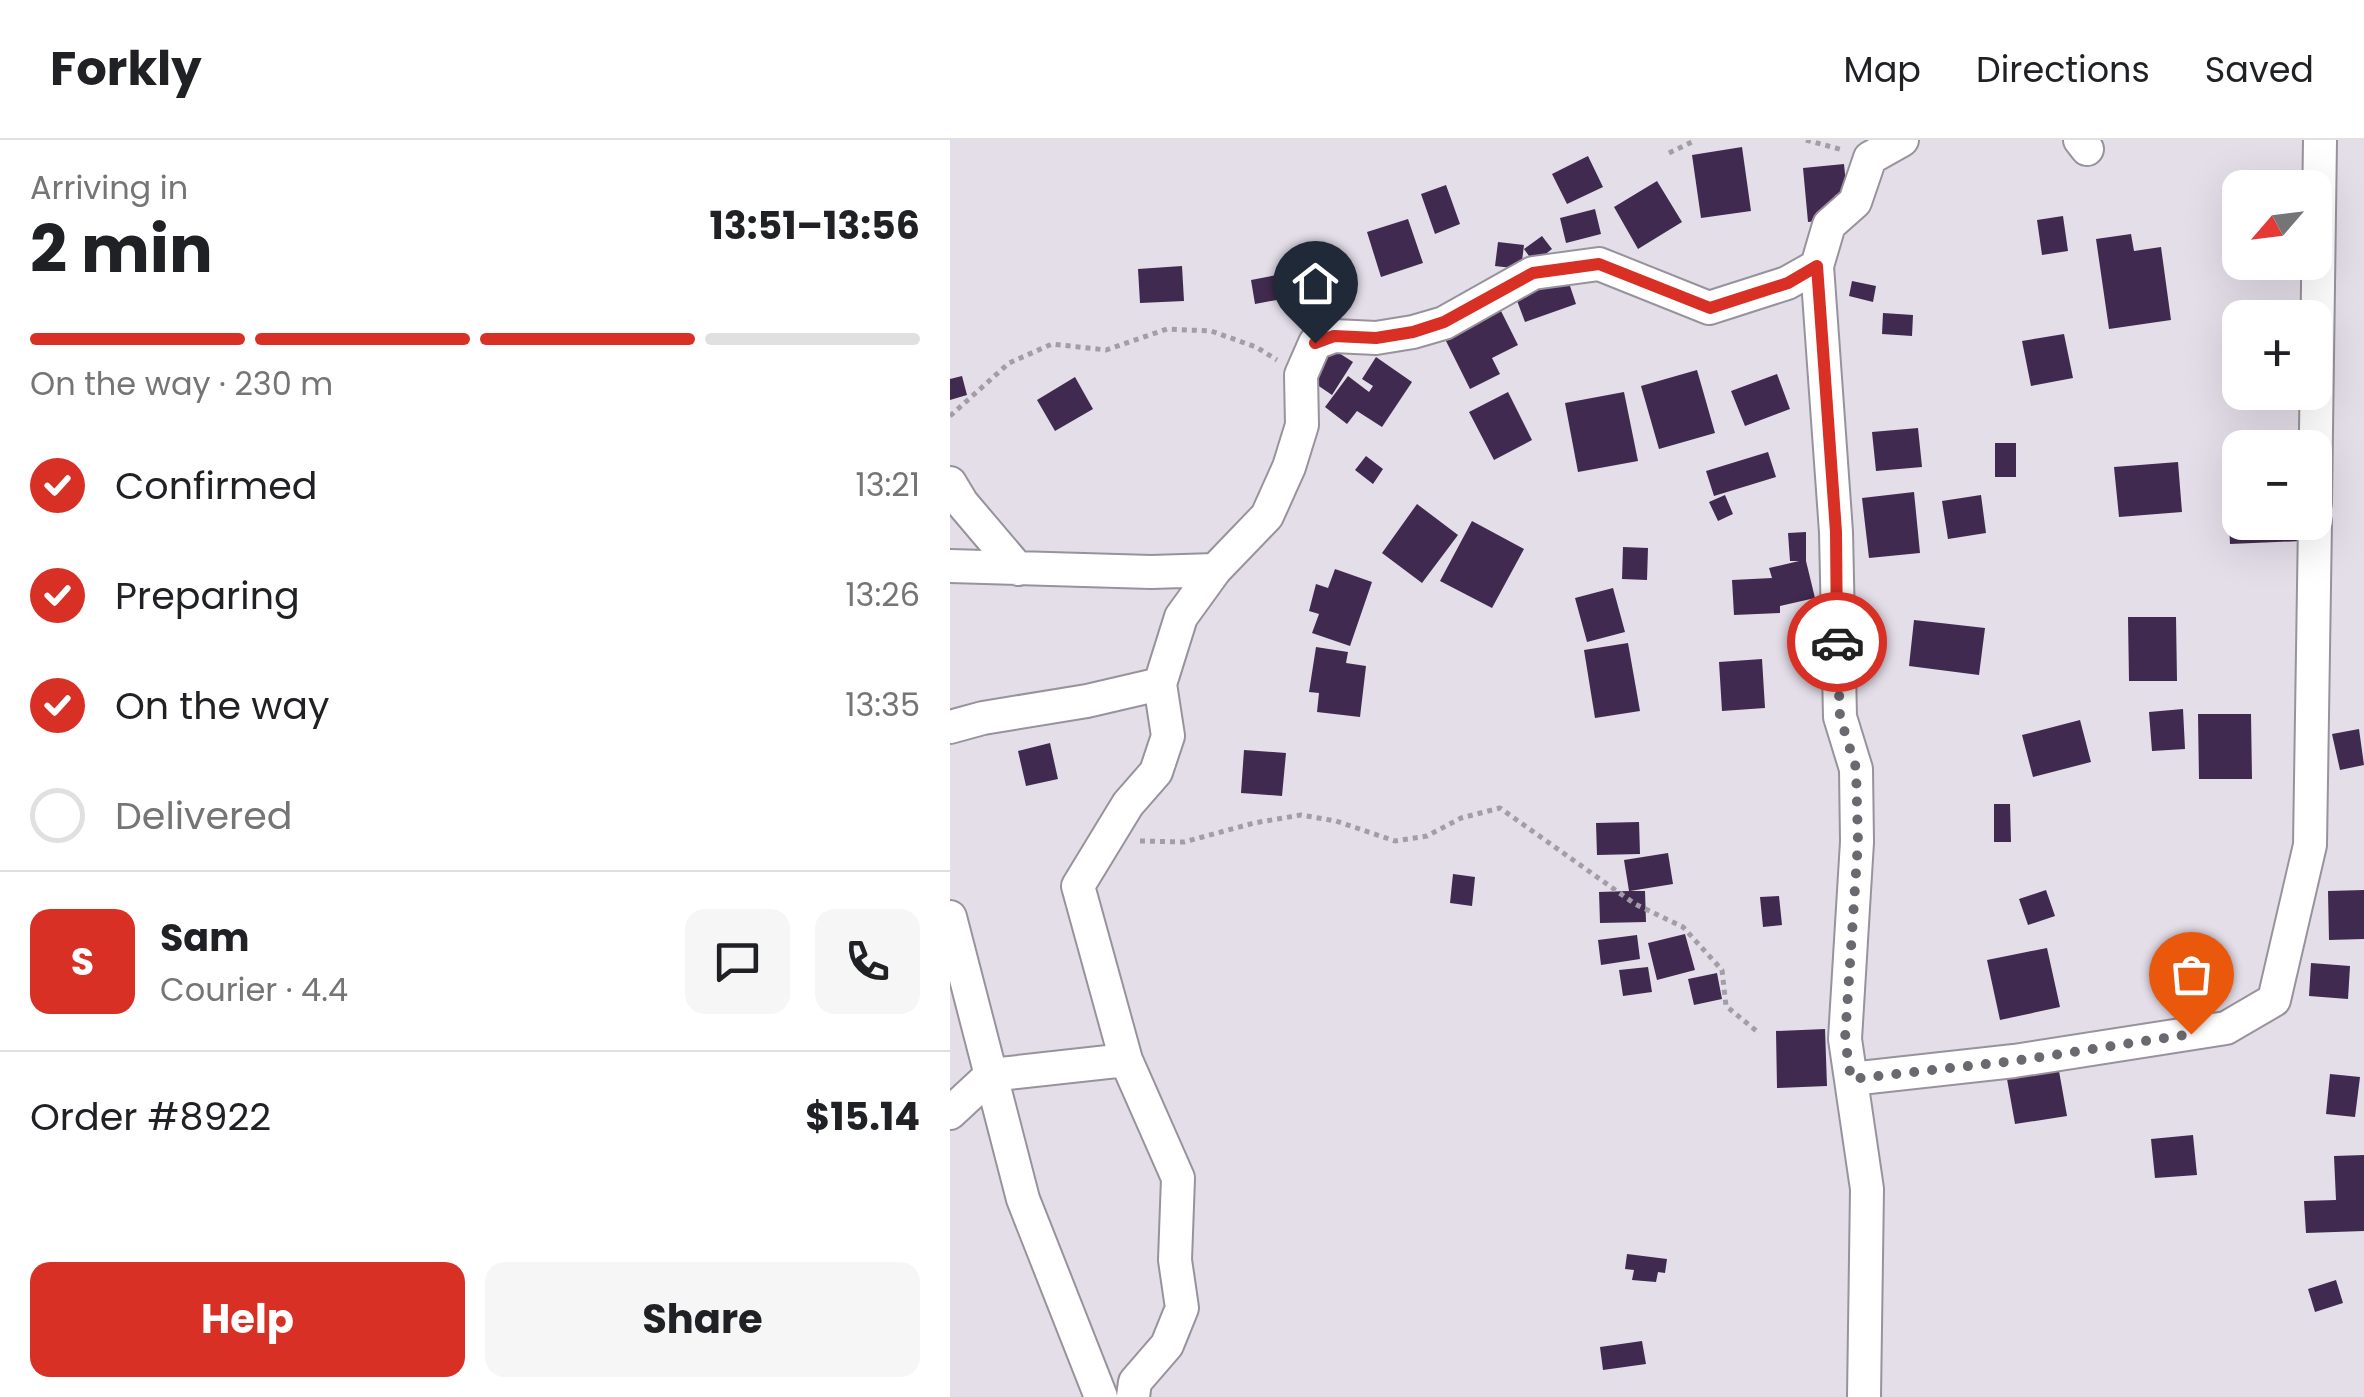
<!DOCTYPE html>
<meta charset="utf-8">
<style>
:root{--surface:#fff;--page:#f6f6f6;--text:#202124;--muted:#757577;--line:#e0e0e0;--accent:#d93025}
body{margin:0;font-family:Poppins,sans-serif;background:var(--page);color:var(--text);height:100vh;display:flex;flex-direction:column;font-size:38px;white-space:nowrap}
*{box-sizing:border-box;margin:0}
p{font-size:32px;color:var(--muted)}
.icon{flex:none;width:55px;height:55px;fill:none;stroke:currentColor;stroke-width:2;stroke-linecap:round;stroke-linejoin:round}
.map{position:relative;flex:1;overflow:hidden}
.drawer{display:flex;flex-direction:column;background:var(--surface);width:950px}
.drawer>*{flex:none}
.needle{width:65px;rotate:242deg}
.tools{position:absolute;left:1272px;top:30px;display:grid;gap:20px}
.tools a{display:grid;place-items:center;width:110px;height:110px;border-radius:20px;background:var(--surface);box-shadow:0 10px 40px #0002;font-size:50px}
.pin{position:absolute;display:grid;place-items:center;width:85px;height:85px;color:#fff;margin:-102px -42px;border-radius:50% 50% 50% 0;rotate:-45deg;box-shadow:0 0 10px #0007}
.pin .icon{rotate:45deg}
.courier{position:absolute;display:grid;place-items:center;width:100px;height:100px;margin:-50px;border:8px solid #d93025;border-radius:50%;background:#fff;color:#222;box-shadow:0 2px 12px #0007}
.summary em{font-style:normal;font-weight:700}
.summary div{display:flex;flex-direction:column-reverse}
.summary{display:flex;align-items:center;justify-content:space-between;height:170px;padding:0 30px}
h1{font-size:65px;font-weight:700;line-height:75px}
.bar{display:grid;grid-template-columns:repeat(4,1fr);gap:15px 10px;align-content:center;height:120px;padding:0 30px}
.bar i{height:12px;border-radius:8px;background:var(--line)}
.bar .active{background:var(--accent)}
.bar p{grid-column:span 4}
.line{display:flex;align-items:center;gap:25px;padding:0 30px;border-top:2px solid var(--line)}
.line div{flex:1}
.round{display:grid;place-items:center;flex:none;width:105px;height:105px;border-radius:20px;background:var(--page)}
ol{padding:0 30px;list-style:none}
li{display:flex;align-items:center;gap:30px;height:110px}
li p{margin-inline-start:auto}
li .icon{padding:10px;border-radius:50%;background:var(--accent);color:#fff;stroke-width:4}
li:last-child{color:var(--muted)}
li i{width:55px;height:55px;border:5px solid var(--line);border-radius:50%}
.button{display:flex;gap:20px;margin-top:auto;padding:20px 30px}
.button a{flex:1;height:115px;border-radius:20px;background:var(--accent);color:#fff;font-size:40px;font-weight:700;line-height:115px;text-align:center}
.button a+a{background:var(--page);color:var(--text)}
header{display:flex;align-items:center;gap:60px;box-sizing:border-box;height:140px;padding:0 50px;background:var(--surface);border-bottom:2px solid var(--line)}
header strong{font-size:48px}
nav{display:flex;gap:55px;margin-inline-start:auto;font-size:35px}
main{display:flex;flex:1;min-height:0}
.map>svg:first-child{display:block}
.building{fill:#412a4f}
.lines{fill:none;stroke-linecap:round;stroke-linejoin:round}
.minor-casing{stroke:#98929c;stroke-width:36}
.path{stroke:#a29da6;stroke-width:5;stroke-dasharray:5 5;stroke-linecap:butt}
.minor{stroke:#fff;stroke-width:32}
.done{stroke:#6c686f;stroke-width:10;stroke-dasharray:0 18}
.route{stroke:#d93025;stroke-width:12}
</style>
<header>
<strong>Forkly</strong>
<nav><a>Map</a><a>Directions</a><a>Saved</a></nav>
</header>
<main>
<section class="drawer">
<div class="summary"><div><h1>2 min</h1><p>Arriving in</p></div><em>13:51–13:56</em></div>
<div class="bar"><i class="active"></i><i class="active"></i><i class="active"></i><i></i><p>On the way · 230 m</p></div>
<ol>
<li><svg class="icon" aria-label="check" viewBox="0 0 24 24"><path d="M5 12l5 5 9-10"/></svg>Confirmed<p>13:21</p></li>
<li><svg class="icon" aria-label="check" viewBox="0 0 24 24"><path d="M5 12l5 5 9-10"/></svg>Preparing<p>13:26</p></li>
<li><svg class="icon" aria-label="check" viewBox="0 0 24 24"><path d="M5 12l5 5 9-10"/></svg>On the way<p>13:35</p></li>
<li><i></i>Delivered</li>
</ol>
<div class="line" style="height:180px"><b class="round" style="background:var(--accent);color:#fff">S</b><div><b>Sam</b><p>Courier · 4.4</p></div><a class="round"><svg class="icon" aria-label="chat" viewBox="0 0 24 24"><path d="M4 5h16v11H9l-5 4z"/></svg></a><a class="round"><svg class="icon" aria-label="phone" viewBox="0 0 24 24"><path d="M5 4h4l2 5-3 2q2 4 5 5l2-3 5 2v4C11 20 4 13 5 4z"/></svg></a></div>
<div class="line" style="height:130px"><div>Order #8922</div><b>$15.14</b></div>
<div class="button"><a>Help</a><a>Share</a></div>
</section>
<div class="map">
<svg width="1414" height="1257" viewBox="0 0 1414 1257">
<rect width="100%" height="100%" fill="#e4dee9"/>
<path class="building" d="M792 7 801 71 751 78 742 15Z
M638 16 653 47 617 64 602 34Z
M894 24 897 54 885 55 888 79 858 82 853 28Z
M707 41 732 82 688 109 664 67Z
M496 45 510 84 485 94 471 54Z
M645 69 651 94 616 103 610 78Z
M1113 76 1118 111 1092 115 1087 80Z
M458 79 473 123 431 137 417 92Z
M1181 94 1184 111 1211 107 1221 180 1159 189 1146 99Z
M592 96 602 109 584 123 574 109Z
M548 102 574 105 571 129 545 126Z
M232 126 234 161 190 163 188 129Z
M332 134 337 158 305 164 301 140Z
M618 140 626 164 575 182 566 158Z
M902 141 926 146 923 162 899 156Z
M549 167 568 205 542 218 550 234 520 249 493 195Z
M933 173 963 175 962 196 932 194Z
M1114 194 1123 238 1081 246 1072 201Z
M378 206 403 222 382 255 357 238Z
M426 217 462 242 432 287 407 271 397 284 375 267 398 236 419 252 423 246 412 239Z
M747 230 765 293 709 309 691 246Z
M827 234 840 269 795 286 781 251Z
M12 236 17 255 0 260V239Z
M125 237 143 269 105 291 87 260Z
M558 252 582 300 544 320 519 272Z
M674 252 688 321 628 332 615 263Z
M968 288 972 327 926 331 922 292Z
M1045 303H1066V337H1045Z
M818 312 826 337 764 356 756 331Z
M416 316 433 329 423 344 405 330Z
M1228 322 1232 372 1169 377 1164 327Z
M1285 335H1290V382H1351L1352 401 1280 404 1278 361 1286 360Z
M964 352 970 413 919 418 912 358Z
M775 355 783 374 768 381 759 362Z
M1031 355 1036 393 998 399 992 361Z
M467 364 508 395 472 443 432 413Z
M522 381 574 409 542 468 490 441Z
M856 392V421L865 458 830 466V473L784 475 782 440 822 438 819 428 849 421H840L838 393Z
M673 407 698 408 697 440 672 439Z
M385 429 422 442 400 506 362 493 369 474 359 471 366 444 378 448Z
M663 448 675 492 637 502 625 458Z
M1178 477H1226L1227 541H1179Z
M964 480 1035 488 1029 535 959 526Z
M678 503 690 571 645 578 634 510Z
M366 507 398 512 396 523 416 526 410 577 367 572 369 553 359 552Z
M812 519 815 568 772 571 769 522Z
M1233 569 1235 609 1202 611 1199 572Z
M1248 574H1301L1302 639H1249Z
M1130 580 1141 622 1083 637 1072 595Z
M1409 589 1414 625 1390 630 1382 594Z
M100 603 108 639 76 646 68 611Z
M294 610 336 613 332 656 291 653Z
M1044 664H1060L1061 702H1044Z
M689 682 690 714 647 715 646 683Z
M718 713 723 744 680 751H695L696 782 650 783 649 752 679 751 674 720Z
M503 734 525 737 522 766 500 763Z
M1096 750 1105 776 1078 785 1069 759Z
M1414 750V799L1379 800 1378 751Z
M829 756 832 785 813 787 810 757Z
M735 794 745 830 707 840 698 803Z
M687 795 690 819 651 825 648 800Z
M1097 808 1110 867 1050 880 1037 820Z
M1361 823 1400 826 1398 859 1359 856Z
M698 827 702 852 673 856 669 830Z
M767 833 772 859 744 865 738 839Z
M875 889 877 946 827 948 826 891Z
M1109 931 1117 976 1065 984 1057 939Z
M1380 934 1410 937 1405 977 1376 974Z
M1243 995 1247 1035 1205 1038 1201 999Z
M1414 1015V1091L1356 1093 1354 1061 1386 1060 1384 1016Z
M677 1114 717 1119 715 1133 708 1132 706 1142 682 1140 684 1130 675 1129Z
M1386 1140 1393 1163 1365 1172 1358 1149Z
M692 1201 696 1224 653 1230 650 1207Z"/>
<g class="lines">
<defs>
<path id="minor" d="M1130 0 1137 9
M867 126 886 392 890 577 906 629 907 702 895 899 917 1049 914 1257
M0 343 12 363 68 429
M1365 363 1370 0
M0 426 201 432 265 430
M0 587 33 578 137 561 210 544
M0 777 73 1059 151 1257
M901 939 1064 921 1276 888 1324 860 1360 705 1365 382
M0 973 41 935 176 920
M183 1257 185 1242 217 1205 232 1168 225 1120 228 1038 176 920 128 746 178 664 206 632 218 596 210 544 231 477 265 430 317 376 339 327 352 285 351 235 365 203 384 196 426 198 463 192 494 183 583 133 649 124 759 168 837 143 867 126 879 85 905 62 920 18 952 0"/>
</defs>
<use href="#minor" class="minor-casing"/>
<path class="path" d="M856 0 893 10
M719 13 746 0
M0 276 59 223 102 204 156 210 217 189 261 191 306 207 327 220
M190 701 234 702 304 683 351 675 386 681 445 701 477 696 511 678 550 668 685 764 733 787 772 830 776 866 809 893"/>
<use href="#minor" class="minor"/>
</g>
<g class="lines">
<path class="done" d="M887 502 890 577 906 628 908 702 895 899 901 939 1064 921 1241 894"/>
<path class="route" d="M365 203 384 196 426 198 463 192 494 182 583 133 649 124 760 168 838 143 867 126 886 392 887 502"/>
</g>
</svg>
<div class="tools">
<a><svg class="needle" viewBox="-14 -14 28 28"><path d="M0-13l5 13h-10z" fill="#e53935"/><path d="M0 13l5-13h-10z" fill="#757577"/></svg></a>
<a>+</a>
<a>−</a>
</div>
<div class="pin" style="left:1241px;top:894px;background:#ea580c"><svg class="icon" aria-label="bag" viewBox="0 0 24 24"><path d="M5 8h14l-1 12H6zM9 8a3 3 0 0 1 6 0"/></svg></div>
<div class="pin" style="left:365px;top:203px;background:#1f2937"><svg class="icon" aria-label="home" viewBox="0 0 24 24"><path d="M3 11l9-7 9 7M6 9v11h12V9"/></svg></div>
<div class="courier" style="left:887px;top:502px"><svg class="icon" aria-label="car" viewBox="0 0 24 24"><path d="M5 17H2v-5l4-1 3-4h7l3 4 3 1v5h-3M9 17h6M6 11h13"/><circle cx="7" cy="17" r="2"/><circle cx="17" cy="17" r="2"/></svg></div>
</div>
</main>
